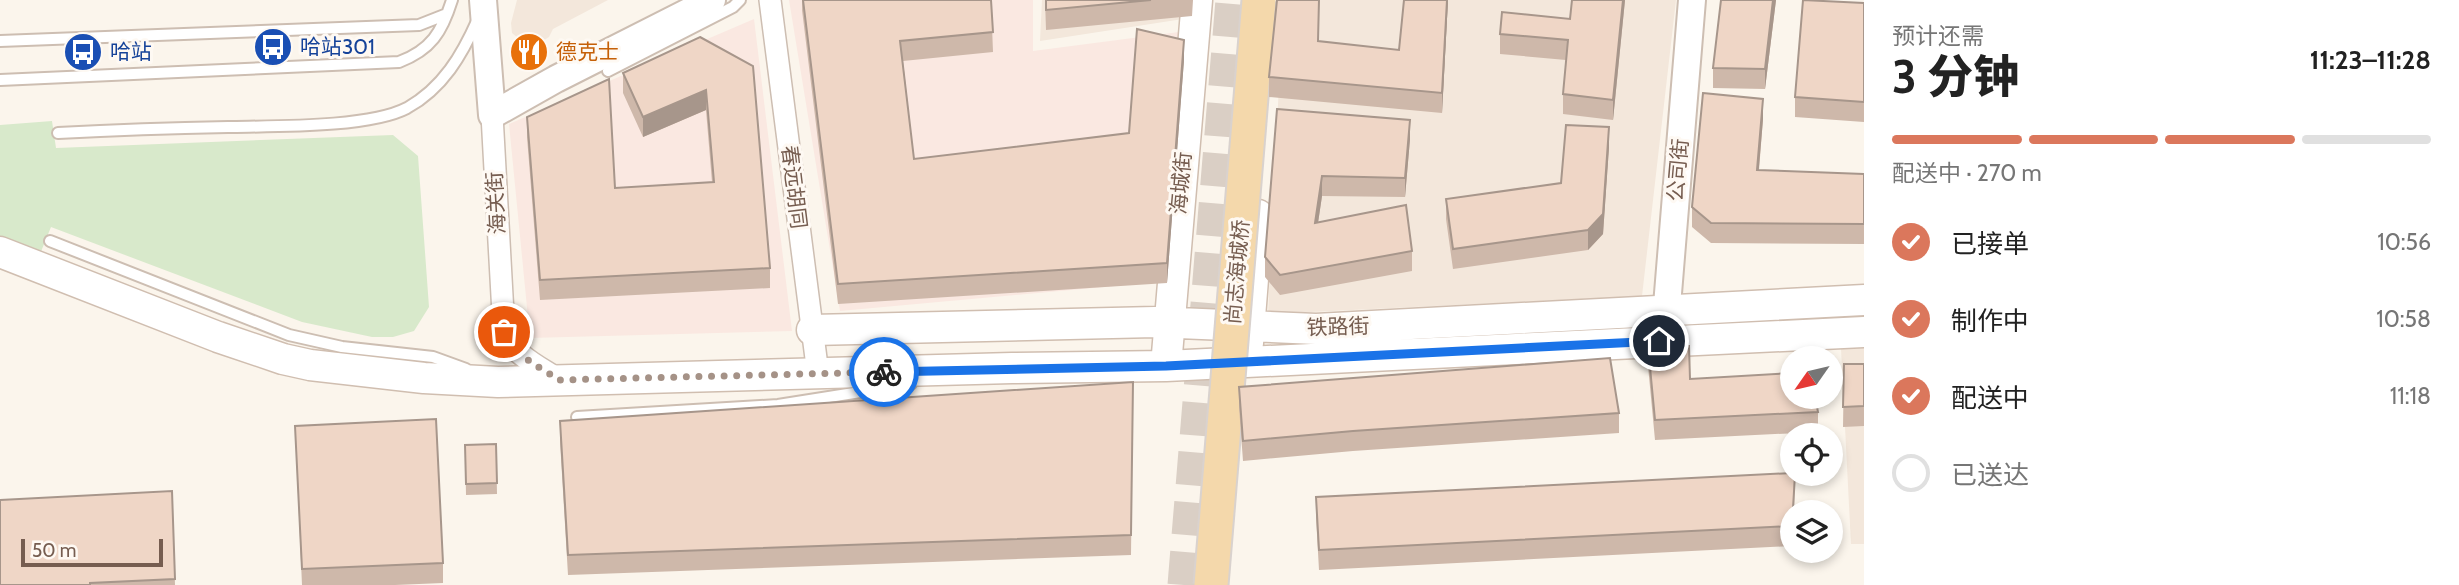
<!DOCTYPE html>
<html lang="zh">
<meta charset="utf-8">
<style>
:root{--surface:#fff;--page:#f2f2f2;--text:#222;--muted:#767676;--line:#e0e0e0;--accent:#db775c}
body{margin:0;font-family:Cabin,"Noto Sans SC",sans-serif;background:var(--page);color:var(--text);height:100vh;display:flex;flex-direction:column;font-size:26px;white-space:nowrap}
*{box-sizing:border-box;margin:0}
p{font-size:23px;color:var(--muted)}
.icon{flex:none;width:38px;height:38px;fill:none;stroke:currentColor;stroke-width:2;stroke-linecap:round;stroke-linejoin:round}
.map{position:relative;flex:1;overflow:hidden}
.drawer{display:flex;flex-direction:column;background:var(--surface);width:595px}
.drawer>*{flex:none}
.needle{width:46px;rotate:236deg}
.tools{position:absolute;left:1780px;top:346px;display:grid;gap:14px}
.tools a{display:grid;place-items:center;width:63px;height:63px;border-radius:50%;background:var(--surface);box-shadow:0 4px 10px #0003;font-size:35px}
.scale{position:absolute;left:21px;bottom:18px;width:142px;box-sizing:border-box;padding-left:7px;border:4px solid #765d50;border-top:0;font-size:19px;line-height:24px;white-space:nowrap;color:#765d50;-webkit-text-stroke:5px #fef9f3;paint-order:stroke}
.pin{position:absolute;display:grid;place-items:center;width:60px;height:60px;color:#fff;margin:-30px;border:4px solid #fff;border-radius:50%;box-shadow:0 2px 7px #0007}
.courier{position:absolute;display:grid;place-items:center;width:70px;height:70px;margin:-35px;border:5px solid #1a73e8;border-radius:50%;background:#fff;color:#222;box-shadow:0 2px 9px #0007}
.head em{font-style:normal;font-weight:800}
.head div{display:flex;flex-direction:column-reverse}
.head{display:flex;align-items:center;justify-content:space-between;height:119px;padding:0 28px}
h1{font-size:46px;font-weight:800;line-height:52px}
.bar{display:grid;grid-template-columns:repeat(4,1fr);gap:10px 7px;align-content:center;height:84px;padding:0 28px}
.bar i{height:9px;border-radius:5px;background:var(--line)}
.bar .current{background:var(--accent)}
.bar p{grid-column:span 4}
ol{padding:0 28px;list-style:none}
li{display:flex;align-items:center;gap:21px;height:77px}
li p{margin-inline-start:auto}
li .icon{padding:7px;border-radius:50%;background:var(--accent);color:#fff;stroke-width:4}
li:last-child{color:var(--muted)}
li i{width:38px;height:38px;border:4px solid var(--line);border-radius:50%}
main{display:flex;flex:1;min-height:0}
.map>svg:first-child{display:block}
.residential{fill:#f3e7db}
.commercial{fill:#fae8e1}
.green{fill:#d8e9cb}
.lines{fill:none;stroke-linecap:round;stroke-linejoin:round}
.primary-tunnel{stroke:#dacfc5;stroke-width:33;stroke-dasharray:33 17;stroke-linecap:butt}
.service-casing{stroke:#cdbeb2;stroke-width:14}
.minor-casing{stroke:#cdbeb2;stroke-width:24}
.tertiary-casing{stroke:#cdbeb2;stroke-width:30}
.secondary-casing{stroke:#d0beb0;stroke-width:33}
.service{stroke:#fff;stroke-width:10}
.minor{stroke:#fff;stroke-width:21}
.tertiary{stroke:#fff;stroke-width:26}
.secondary{stroke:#fff;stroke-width:30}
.primary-bridge-casing{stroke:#d9d2ce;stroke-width:37;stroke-linecap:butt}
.primary-bridge{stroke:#f4d8ab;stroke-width:33}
.wall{fill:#ceb8aa}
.shaded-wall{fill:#a7968b}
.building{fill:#efd6c6;stroke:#a7968b;stroke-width:2}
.done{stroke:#a59287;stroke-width:7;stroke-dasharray:0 12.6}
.route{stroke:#1a73e8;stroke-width:9}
.labels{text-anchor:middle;stroke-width:6;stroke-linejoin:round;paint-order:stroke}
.transit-label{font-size:21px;fill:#164399;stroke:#fef9f3;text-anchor:start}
.food-label{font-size:21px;fill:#c56008;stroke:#fef9f3;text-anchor:start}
.street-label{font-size:21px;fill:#765d50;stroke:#fef9f3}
</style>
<main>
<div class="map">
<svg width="1864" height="585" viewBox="0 0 1864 585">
<rect width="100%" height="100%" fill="#fbf5ec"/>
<path class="residential" d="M517 0H608L553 29 549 37 535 46 524 43 512 33 511 23Z
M1042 0H1185L1183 19 1040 41Z
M1283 0H1676L1642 296 1268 314Z
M1864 348V544H1851L1841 349Z"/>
<path class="commercial" d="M789 0H1033V51L1179 32 1159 282 840 311Z
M754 19 792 331 530 338 509 124Z"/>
<path class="green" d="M52 121 56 148 393 135 418 156 429 307 414 331 393 337H372L302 322 51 227 40 254 0 238V125Z"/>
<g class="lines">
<path class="primary-tunnel" d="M1184 585 1232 0"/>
<defs>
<path id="service" d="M0 41 419 25 447 14
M608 71 733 7 740 0
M0 80 399 62C431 50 442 32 452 0
M58 133C114 130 171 128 228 127 272 126 369 128 407 108 443 88 462 55 478 19
M50 241 289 335 342 347 433 357 466 369
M577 417 778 405 911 384"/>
<path id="minor" d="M770 0 818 374
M492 115 504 332C513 355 540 367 559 380"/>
<path id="tertiary" d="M483 0 492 115 556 79 712 0
M1665 330 1692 0"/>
<path id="secondary" d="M0 252 218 337 283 359 310 365 424 378 498 382 1012 368 1166 366 1864 332
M812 330 1155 322 1316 329 1864 300
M1248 343 1258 215
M1166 366 1197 0"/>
</defs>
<use href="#service" class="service-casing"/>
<use href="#minor" class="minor-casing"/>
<use href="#tertiary" class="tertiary-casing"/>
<use href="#secondary" class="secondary-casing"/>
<use href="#service" class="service"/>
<use href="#minor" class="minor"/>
<use href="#tertiary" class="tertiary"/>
<use href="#secondary" class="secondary"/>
<defs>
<path id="primary-bridge" d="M1211 585 1259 0"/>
</defs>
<use href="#primary-bridge" class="primary-bridge-casing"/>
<use href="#primary-bridge" class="primary-bridge"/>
</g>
<path class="wall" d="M802 0H991L993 52 903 61 914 159 1129 133 1184 60 1167 283 838 304 802 10Z
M1045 0H1193L1192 16 1046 30Z
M1404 0H1448L1442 113 1269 97V77L1318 41 1399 50Z
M1625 0 1613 120 1563 114V94L1566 60 1500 54V34L1570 19Z
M1721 0H1776L1765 89 1713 88V68Z
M1864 3V122L1795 117V97Z
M700 37 770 268V288L540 300 527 137V117L615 188 712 182 706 110 643 137 623 93V73Z
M1277 109 1410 139 1405 197 1322 196 1318 223 1412 251V271L1280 295 1265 277V257Z
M1763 119 1759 170 1864 174V244L1711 243 1692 227V207Z
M1609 147 1603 234 1588 250 1453 269 1446 219V199L1561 183Z
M1648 346 1690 379 1818 412V432L1655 440 1648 366Z
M1844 364H1864V426L1843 427Z
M1133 382 1131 555 568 575 560 441V421Z
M1239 387 1619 413V433L1353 451 1243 461 1239 407Z
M295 426 443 563V583L395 585H302Z
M496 444 497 494 466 495 465 445Z
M1795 474 1794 513H1792V546L1319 570 1316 517V497Z
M172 491 175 585H0Z"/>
<path class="shaded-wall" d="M1447 0H1448L1442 113V93Z
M1623 0H1625L1613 120V100Z
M1773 0H1776L1765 89V69Z
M1184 40V60L1167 283V263Z
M706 90V110L643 137V117Z
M1763 99V119L1757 190V170Z
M1410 120V139L1405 197V178Z
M1609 127V147L1603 234 1588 250V230Z
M1322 176V196L1315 243V223Z"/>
<path class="building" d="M803 0H991L993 32 900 41 914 159 1129 133 1137 29 1184 40 1167 263 838 284Z
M1046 0H1151L1046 10Z
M1277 0H1319L1318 41 1399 50 1404 0H1447L1442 93 1269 77Z
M1572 0H1623L1613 100 1563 94 1568 40 1500 34 1502 12 1570 19Z
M1721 0H1773L1765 69 1713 68Z
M1803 0 1864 3V102L1795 97Z
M700 37 753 66 770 268 540 280 527 117 609 79 615 188 714 182 706 90 643 117 623 73Z
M1703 93 1763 99 1757 170 1864 174V224L1711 223 1692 207Z
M1277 109 1410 120 1405 178 1322 176 1315 223 1406 205 1412 251 1280 275 1265 257Z
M1566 125 1609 127 1603 214 1588 230 1453 249 1446 199 1561 183Z
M1648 346H1689L1690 379 1792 373V397H1815L1818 412 1655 420Z
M1610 358 1619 413 1353 431 1243 441 1239 387Z
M1844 364H1864V406L1843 407Z
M1133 382 1131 535 568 555 560 421Z
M436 419 443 563 302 569 295 426Z
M496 444 497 483 466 484 465 445Z
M1792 473V474H1795L1792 526 1319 550 1316 497Z
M172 491 175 579 90 583V585H0V500Z"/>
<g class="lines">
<path class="done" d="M504 332C513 355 540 367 559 380L884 372"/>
<path class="route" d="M884 372 1166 366 1659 341"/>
</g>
<defs>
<symbol id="bus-disc" viewBox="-11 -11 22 22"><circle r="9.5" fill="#1a4fb4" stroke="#fef9f3"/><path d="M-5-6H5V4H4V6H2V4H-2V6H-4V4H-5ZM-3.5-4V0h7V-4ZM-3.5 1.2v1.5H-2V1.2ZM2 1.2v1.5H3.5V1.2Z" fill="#fff"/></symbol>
<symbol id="restaurant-disc" viewBox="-11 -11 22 22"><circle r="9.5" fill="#e8710a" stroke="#fef9f3"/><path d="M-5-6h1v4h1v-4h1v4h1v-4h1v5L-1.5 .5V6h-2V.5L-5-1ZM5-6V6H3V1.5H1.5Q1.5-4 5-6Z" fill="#fff"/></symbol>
</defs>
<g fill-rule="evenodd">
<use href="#bus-disc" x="251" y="25" width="44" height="44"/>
<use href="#bus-disc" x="61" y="30" width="44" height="44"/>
<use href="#restaurant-disc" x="507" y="30" width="44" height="44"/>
</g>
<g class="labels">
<g class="transit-label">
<text x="300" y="54">哈站301</text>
<text x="110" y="59">哈站</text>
</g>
<g class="food-label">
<text x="556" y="59">德克士</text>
</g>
<g class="street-label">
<text transform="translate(1678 170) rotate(-85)" y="7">公司街</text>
<text transform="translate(1181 183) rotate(-85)" y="7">海城街</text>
<text transform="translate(794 187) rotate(83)" y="7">春远胡同</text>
<text transform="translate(496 203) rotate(-93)" y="7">海关街</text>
<text transform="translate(1237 272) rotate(-85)" y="7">尚志海城桥</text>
<text transform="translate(1338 327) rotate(-2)" y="7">铁路街</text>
</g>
</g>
</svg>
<div class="tools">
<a><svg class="needle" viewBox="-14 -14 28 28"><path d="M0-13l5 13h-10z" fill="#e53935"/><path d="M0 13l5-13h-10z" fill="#767676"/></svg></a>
<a><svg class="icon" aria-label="locate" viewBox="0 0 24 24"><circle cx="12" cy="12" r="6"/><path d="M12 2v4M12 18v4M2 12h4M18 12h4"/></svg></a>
<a><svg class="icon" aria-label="layers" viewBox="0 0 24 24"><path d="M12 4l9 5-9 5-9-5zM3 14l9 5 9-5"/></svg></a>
</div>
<div class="scale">50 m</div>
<div class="pin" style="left:504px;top:332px;background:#ea580c"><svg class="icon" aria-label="bag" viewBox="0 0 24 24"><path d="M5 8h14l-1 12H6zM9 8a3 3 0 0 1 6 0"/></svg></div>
<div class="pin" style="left:1659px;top:341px;background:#1f2937"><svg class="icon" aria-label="home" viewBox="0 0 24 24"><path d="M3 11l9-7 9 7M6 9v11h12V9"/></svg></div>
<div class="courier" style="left:884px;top:372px"><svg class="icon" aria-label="bike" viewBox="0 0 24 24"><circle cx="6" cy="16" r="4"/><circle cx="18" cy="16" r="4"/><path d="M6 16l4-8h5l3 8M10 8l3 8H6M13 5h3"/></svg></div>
</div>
<section class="drawer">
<div class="head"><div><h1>3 分钟</h1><p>预计还需</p></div><em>11:23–11:28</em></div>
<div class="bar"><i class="current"></i><i class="current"></i><i class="current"></i><i></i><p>配送中 · 270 m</p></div>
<ol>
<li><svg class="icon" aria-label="check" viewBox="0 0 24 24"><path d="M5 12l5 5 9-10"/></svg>已接单<p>10:56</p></li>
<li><svg class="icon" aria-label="check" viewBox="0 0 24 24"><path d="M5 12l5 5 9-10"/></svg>制作中<p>10:58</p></li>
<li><svg class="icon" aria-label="check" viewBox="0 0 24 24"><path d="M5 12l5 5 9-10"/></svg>配送中<p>11:18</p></li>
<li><i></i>已送达</li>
</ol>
</section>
</main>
